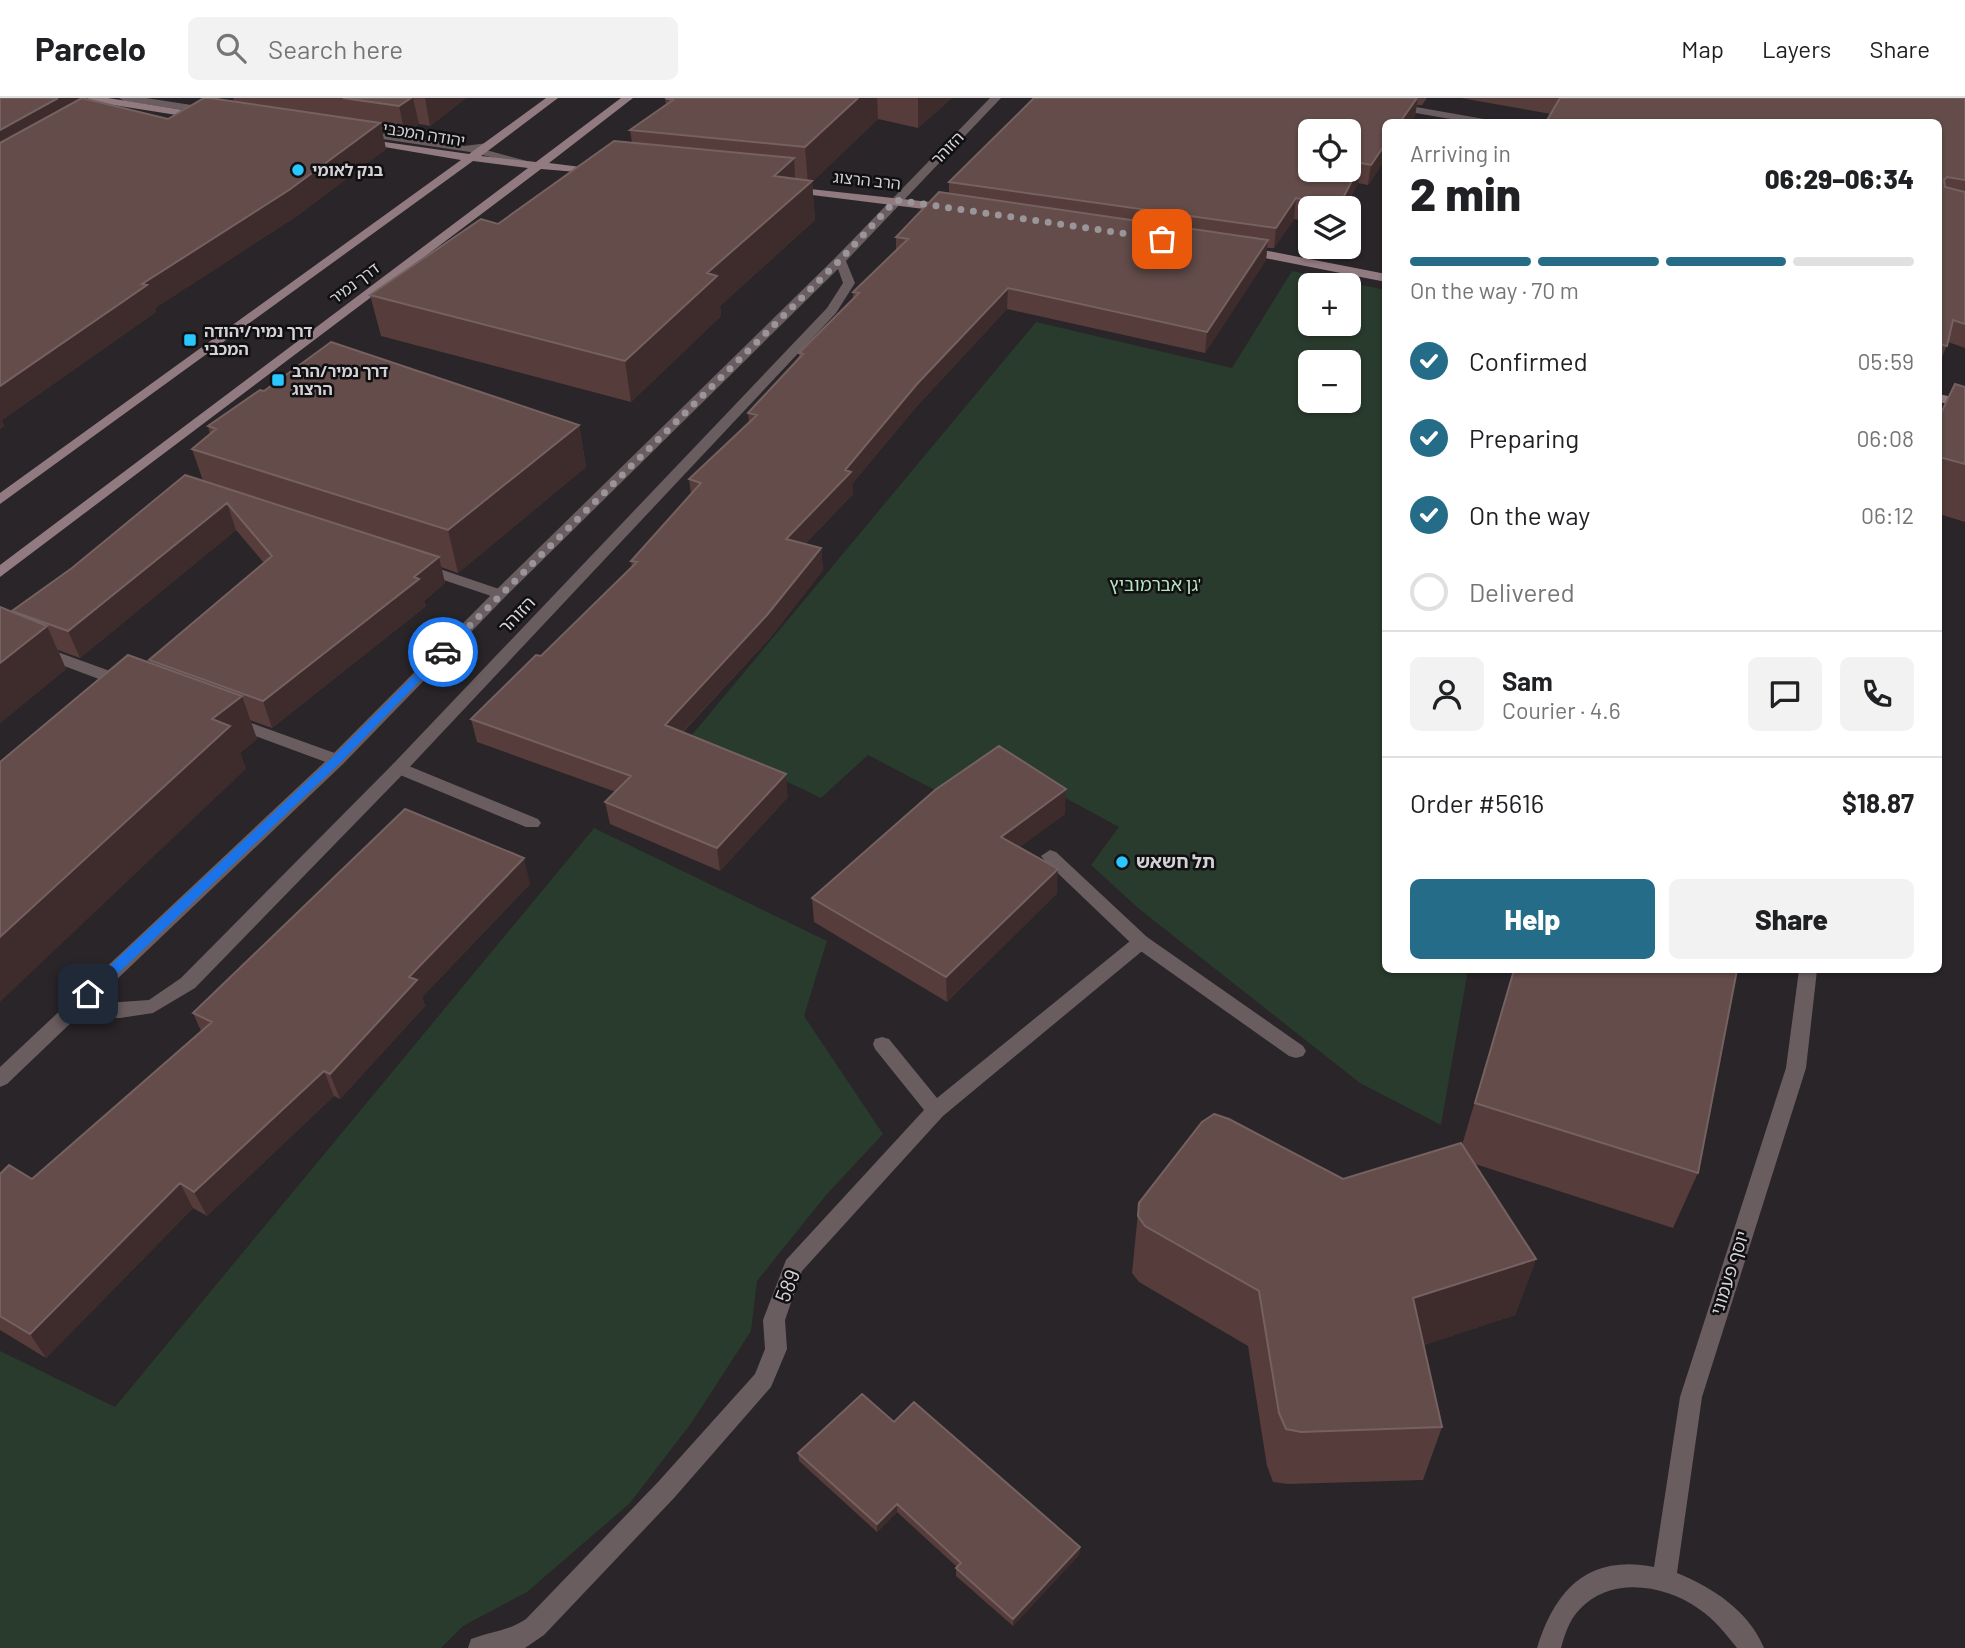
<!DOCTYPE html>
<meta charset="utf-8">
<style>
:root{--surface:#fff;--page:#f2f2f2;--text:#202124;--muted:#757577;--line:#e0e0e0;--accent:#246c87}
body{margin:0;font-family:Barlow,"Noto Sans Hebrew",sans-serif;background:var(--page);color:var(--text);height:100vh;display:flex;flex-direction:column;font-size:26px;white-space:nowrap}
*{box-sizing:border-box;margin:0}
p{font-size:23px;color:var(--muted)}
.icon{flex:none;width:38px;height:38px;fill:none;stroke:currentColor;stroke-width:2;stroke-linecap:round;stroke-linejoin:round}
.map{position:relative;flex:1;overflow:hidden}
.drawer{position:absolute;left:1382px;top:21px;width:560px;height:854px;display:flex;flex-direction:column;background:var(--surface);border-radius:10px;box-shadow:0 2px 5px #0004}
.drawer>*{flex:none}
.tools{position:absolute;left:1298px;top:21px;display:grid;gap:14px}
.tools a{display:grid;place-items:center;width:63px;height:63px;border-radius:10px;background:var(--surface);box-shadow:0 2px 5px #0004;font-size:35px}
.pin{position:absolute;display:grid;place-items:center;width:60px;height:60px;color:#fff;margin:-30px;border-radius:14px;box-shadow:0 4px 10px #0006}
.courier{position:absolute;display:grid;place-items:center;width:70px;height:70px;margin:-35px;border:5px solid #1a73e8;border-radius:50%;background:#fff;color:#222;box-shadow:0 2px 9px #0007}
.head em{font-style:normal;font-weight:800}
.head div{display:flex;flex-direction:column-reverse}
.head{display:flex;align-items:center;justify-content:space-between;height:119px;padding:0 28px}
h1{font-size:46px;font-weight:800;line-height:52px}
.bar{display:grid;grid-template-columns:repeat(4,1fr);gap:10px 7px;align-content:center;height:84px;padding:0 28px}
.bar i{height:9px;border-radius:5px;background:var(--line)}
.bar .current{background:var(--accent)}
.bar p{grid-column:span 4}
.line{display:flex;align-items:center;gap:18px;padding:0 28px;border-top:2px solid var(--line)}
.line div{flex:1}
.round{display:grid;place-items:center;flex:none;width:74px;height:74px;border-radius:10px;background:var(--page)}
ol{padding:0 28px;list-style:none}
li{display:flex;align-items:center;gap:21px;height:77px}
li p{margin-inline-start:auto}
li .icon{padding:7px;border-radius:50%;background:var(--accent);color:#fff;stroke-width:4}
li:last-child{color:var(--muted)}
li i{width:38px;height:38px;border:4px solid var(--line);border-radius:50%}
.action{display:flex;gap:14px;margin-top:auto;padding:14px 28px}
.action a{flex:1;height:80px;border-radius:10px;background:var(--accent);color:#fff;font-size:28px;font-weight:800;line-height:80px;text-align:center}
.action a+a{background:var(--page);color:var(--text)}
header{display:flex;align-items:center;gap:42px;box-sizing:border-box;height:98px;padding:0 35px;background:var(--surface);border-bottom:2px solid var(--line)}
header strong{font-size:33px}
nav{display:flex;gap:38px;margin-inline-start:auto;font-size:24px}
.search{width:490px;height:63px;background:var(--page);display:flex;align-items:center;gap:18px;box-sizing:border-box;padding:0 24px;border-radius:10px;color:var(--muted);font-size:26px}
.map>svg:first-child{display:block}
.green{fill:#293b2c;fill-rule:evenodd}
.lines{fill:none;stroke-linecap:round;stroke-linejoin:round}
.lane{fill:#6a5d60;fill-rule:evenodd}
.street{fill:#6a5d60;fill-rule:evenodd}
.secondary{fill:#917b80;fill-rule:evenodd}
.wall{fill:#563c3a}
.shaded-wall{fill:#3e2c2c}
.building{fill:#634c4a;stroke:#756160;stroke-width:2;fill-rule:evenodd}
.route{fill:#1a73e8}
.done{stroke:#999599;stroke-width:7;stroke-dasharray:0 12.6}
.poi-dot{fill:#28c8ff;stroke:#100f11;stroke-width:2.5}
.labels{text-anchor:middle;stroke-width:5;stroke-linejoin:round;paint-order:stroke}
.far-street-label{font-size:16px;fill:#d5d2d5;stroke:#100f11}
.far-poi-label{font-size:16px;font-weight:bold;fill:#d5d2d5;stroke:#100f11;text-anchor:start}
.park-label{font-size:18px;fill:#b8e6c0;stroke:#100f11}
.street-label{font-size:18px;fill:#d5d2d5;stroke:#100f11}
.poi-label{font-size:18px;font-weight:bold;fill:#d5d2d5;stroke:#100f11;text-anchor:start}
.near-street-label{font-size:21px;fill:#d5d2d5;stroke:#100f11}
</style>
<header>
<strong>Parcelo</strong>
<div class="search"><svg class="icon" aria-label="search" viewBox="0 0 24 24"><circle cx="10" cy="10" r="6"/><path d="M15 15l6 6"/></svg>Search here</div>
<nav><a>Map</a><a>Layers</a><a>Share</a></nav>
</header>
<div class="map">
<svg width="1965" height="1550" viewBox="0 0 1965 1550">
<rect width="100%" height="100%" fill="#292529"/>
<path class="green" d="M1292 173 1386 192V872H1468L1441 1027 1360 985 1138 810 1091 767 1119 729 997 663 948 699 868 657 821 700 691 638 1036 224 1232 270ZM1311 187H1349V226H1311ZM1311 264H1349V303H1311Z
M594 730 827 843 804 918 883 1036 827 1096 757 1183 751 1233 692 1324 630 1405 527 1494 463 1528 441 1550H0V1253L115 1309Z"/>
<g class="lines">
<path class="lane" d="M119 0H146L211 10 216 13 211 16 124 3Z
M359 32 464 48 488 45 494 48 486 52 542 67 536 70 470 54 355 37V33Z
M422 465 505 493 508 496 500 501 417 473 415 470 417 467Z
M41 548 132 581 134 585 132 589H120L35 557 33 553Z
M232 618 343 658 345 662 343 666H331L226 627 224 623Z
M399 664 538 721 541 725 538 729H526L393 674 391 670 393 666Z
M1050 752 1056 754 1147 839 1303 948 1306 953 1303 958 1296 960 1289 958 1135 849 1044 762 1041 758Z"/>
<path class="street" d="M990 0H1001L846 163 855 185 836 215 405 674 195 890 153 915 120 920 75 921 7 986 0 989V969L331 658 495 493 836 159ZM838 171 843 185 827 210 393 666 181 880 149 902 91 906 343 666 505 499Z
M1341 0H1365L1484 21 1489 24H1468L1346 3Z
M1141 837 1147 839 1150 844 1147 849 943 1018 802 1173 785 1222 787 1251 771 1289 674 1400 544 1537 525 1550H468L471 1541C492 1533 508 1533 526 1521L658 1384 755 1276 765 1251 763 1222 786 1162 924 1012 875 951 873 946 875 941 882 939 889 941 937 1000 1135 839Z
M1799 872H1817L1806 970 1702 1299 1677 1475C1712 1489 1749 1513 1764 1550H1737C1726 1536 1714 1521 1699 1511 1665 1486 1610 1478 1580 1511 1569 1522 1565 1536 1561 1550H1537C1555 1492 1588 1456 1654 1469L1680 1299 1786 970Z"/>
<path class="secondary" d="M83 0H108L202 15 207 18 202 21 88 3Z
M546 0H558L481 58 536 64 621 0H633L549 65 597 71 603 74 601 76 541 71 0 479V467L528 70 473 63 0 406V395L461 62 361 45 355 42 357 40 469 56Z
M792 89 948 106 954 110 948 114 788 94 786 92Z
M1243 148 1386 176V184L1239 155 1237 152Z
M1939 296 1965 302V310L1939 304Z"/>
</g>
<path class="wall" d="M0 0 89 1 168 21 234 4 233 0H466L430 28 419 26 405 36 382 33 386 51 297 118 155 210 156 214 2 322 4 328 0 331Z
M665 0H952L918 30 878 21 812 84 815 122 720 208 721 218 631 304 381 238 370 197 498 126 632 45 630 32 666 7Z
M1034 0H1427L1422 7H1417L1415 18 1368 87 1358 85 1345 110H1311V124L1294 121 1274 150H1267L1266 162 1205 255 1007 211 917 308 852 386 853 396 805 446 821 450 823 472 770 540 683 634 788 699 720 773 610 726 605 704 616 694 477 644 471 621 541 558 632 469 631 463 691 396 689 381 749 324 748 315 799 260V255L853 201V194L896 152V139L949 95V84Z
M1461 0H1965V250L1948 244 1939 267V24L1551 16Z
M1965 289V424L1939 416V314L1941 315Z
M264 293 579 327 586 369 458 475 441 469 445 485 424 503 426 508 272 630 250 622 257 641 240 655 246 671 150 565 149 562 264 465 236 432 80 560 58 552 66 571 0 625V509L12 514 203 383 192 351 210 336 208 328Z
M1065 716 1019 749 1057 795 947 904 814 824 812 800Z
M530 786 422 899 425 908 340 1001 334 998 207 1118 193 1110 46 1260 0 1232V1076L32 1081 201 933 193 915Z
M1514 872 1698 1075 1673 1130 1475 1066 1536 1161 1515 1217 1424 1247 1442 1329 1423 1382 1288 1386 1273 1384 1267 1368 1248 1248 1139 1184 1132 1175 1139 1105 1343 1081 1462 1047Z
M894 1324 1080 1449 1079 1457 1013 1528 956 1478V1470L957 1469 897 1414 877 1434 799 1363 798 1355Z"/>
<path class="shaded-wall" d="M58 0H88L90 6 0 63V32Z
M411 0H413L419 26 405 36 399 8Z
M425 0H466L430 28Z
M858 0H877L878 21 812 84 815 122 720 208 721 218 631 304 625 263 707 175 774 78 794 60 796 97 808 87 805 49Z
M918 0H952L918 30Z
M1417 0H1418L1415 18 1411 24H1400Z
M380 25 386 51 297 118 155 210 156 214 2 322 4 328 0 331V288L142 186Z
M1386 45V61L1368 87 1371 67Z
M1361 65 1358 85 1345 110H1339Z
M1296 100 1294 121 1274 150 1276 130Z
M1268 142 1266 162 1205 255 1207 234Z
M1008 190 1007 211 917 308 852 386 853 396 788 463 786 441 917 286Z
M579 327 586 369 458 475 448 432Z
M227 405 236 432 80 560 68 533Z
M821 450 823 472 770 540 668 649 665 627Z
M439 459 445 485 424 503 426 508 272 630 263 603Z
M47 528 66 571 0 625V565Z
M242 598 257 641 240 655 246 671 0 904V839L212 621Z
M786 676 788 699 720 773 717 750Z
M1066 691 1065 716 1000 764 1001 739Z
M524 760 530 786 422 899 425 908 340 1001 330 976 409 879Z
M1058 771 1057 795 947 904 946 879Z
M324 973 334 998 207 1118 194 1094Z
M180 1085 193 1110 46 1260 30 1236Z
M1536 1161 1515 1217 1397 1256 1413 1200Z
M897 1406V1414L877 1434V1426Z
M1080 1449 1079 1457 1013 1528V1521Z"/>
<path class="building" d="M0 0H58L0 32Z
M82 0 168 21 204 0H210L380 25 289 92 142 186 147 187 0 288V45Z
M343 0H411L399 8Z
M665 0H858L805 49 630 32 673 2Z
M1034 0H1417L1400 24H1386V45L1371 67 1361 65 1339 108 1296 100 1276 130 949 84ZM1311 33H1349V72H1311Z
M1560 0H1965V82L1947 79 1944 82 1945 89 1965 94V226L1953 222 1947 248 1939 246V24H1546Z
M614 43 794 60 774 78 812 83 707 175 717 178 625 263 370 197 481 121 498 126Z
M939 94 1268 142 1207 234 1008 190 917 286 845 372 851 374 786 441 821 450 767 517 665 627 786 676 717 750 605 704 631 678 471 621 536 557 541 558 637 464 631 463 701 385 689 381 757 317 748 315 803 256 799 255 859 195 853 194 908 141 896 139Z
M331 244 579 327 448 432 192 351 216 331 208 328 260 292 264 293Z
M1955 286 1965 289V366L1939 359V314L1941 315Z
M185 377 439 459 414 479 419 481 263 603 149 562 272 458 227 405 68 533 12 513 72 470Z
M0 509 47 528 0 565Z
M128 557 242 598 212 621 230 628 0 839V664Z
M999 648 1066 691 1001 739 1058 771 946 879 812 800 935 692Z
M405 711 524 760 409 879 417 882 330 976 324 973 194 1094 180 1085 30 1236 0 1218V1076L9 1067 32 1081 212 924 193 915Z
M1514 872H1737L1698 1075 1475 1005Z
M1214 1016 1229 1021 1343 1081 1461 1045 1536 1161 1413 1200 1442 1329 1301 1334 1286 1331 1279 1315 1259 1193 1145 1128 1138 1118 1139 1105 1202 1024Z
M862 1296 894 1324 914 1304 1080 1449 1013 1521 956 1470 961 1465 897 1406 877 1426 798 1355Z"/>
<path class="route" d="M439 552 448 554 341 664 92 900H83V893L333 659Z"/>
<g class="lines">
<path class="done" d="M443 554 840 162 896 102 1162 141"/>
</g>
<g class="poi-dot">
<circle cx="298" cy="72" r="7"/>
<rect x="183" y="235" width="14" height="14" rx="3.5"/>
<rect x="271" y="275" width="14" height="14" rx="3.5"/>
<circle cx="1122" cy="764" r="7"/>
</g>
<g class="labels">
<g class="far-street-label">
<text transform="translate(424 36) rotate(9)" y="6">יהודה המכבי</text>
<text transform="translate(947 50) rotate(-46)" y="6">הזוהר</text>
<text transform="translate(867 82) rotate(6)" y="6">הרב הרצוג</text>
<text transform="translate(354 185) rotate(-37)" y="6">דרך נמיר</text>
</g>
<g class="far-poi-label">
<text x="312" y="78">בנק לאומי</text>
<text x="204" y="239">דרך נמיר/יהודה<tspan x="204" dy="18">המכבי</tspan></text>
<text x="292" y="279">דרך נמיר/הרב<tspan x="292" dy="18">הרצוג</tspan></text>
</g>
<g class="park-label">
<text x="1155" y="493">גן אברמוביץ'</text>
</g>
<g class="street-label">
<text transform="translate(517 517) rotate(-46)" y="6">הזוהר</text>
<text transform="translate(1730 1175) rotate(-72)" y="6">יוסף פעמוני</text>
</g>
<g class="poi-label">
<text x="1136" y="770">תל חשאש</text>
</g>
<g class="near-street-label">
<text transform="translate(788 1188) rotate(-68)" y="7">589</text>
</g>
</g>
</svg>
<div class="tools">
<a><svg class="icon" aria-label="locate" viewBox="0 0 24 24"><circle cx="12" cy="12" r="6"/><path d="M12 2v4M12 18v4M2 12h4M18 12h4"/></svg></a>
<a><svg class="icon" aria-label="layers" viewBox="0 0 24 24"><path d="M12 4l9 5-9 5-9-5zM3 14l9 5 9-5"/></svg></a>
<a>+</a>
<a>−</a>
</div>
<div class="pin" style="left:1162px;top:141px;background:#ea580c"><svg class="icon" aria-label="bag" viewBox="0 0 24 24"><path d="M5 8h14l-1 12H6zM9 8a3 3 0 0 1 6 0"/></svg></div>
<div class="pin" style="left:88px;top:896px;background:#1f2937"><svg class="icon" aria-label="home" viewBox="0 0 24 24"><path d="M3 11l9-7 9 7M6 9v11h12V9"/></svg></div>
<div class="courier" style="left:443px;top:554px"><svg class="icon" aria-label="car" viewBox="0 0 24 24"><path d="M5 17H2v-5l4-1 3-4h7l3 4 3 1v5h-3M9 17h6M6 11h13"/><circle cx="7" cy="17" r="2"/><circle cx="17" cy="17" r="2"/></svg></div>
<section class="drawer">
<div class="head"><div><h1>2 min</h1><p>Arriving in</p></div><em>06:29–06:34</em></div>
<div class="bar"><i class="current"></i><i class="current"></i><i class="current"></i><i></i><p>On the way · 70 m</p></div>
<ol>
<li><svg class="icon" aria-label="check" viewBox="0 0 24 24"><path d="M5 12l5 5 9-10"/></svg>Confirmed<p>05:59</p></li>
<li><svg class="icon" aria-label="check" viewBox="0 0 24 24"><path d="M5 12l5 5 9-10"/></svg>Preparing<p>06:08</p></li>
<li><svg class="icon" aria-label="check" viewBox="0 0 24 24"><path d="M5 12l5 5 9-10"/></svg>On the way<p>06:12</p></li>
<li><i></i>Delivered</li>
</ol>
<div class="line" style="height:126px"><a class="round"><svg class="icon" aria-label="person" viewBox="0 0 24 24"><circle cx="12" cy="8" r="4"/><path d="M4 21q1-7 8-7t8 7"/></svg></a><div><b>Sam</b><p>Courier · 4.6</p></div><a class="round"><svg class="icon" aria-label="chat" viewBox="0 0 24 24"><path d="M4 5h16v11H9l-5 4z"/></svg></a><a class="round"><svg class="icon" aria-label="phone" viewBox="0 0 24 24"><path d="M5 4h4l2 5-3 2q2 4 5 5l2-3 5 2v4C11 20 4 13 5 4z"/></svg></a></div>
<div class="line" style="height:91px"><div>Order #5616</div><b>$18.87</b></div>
<div class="action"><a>Help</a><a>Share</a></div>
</section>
</div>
